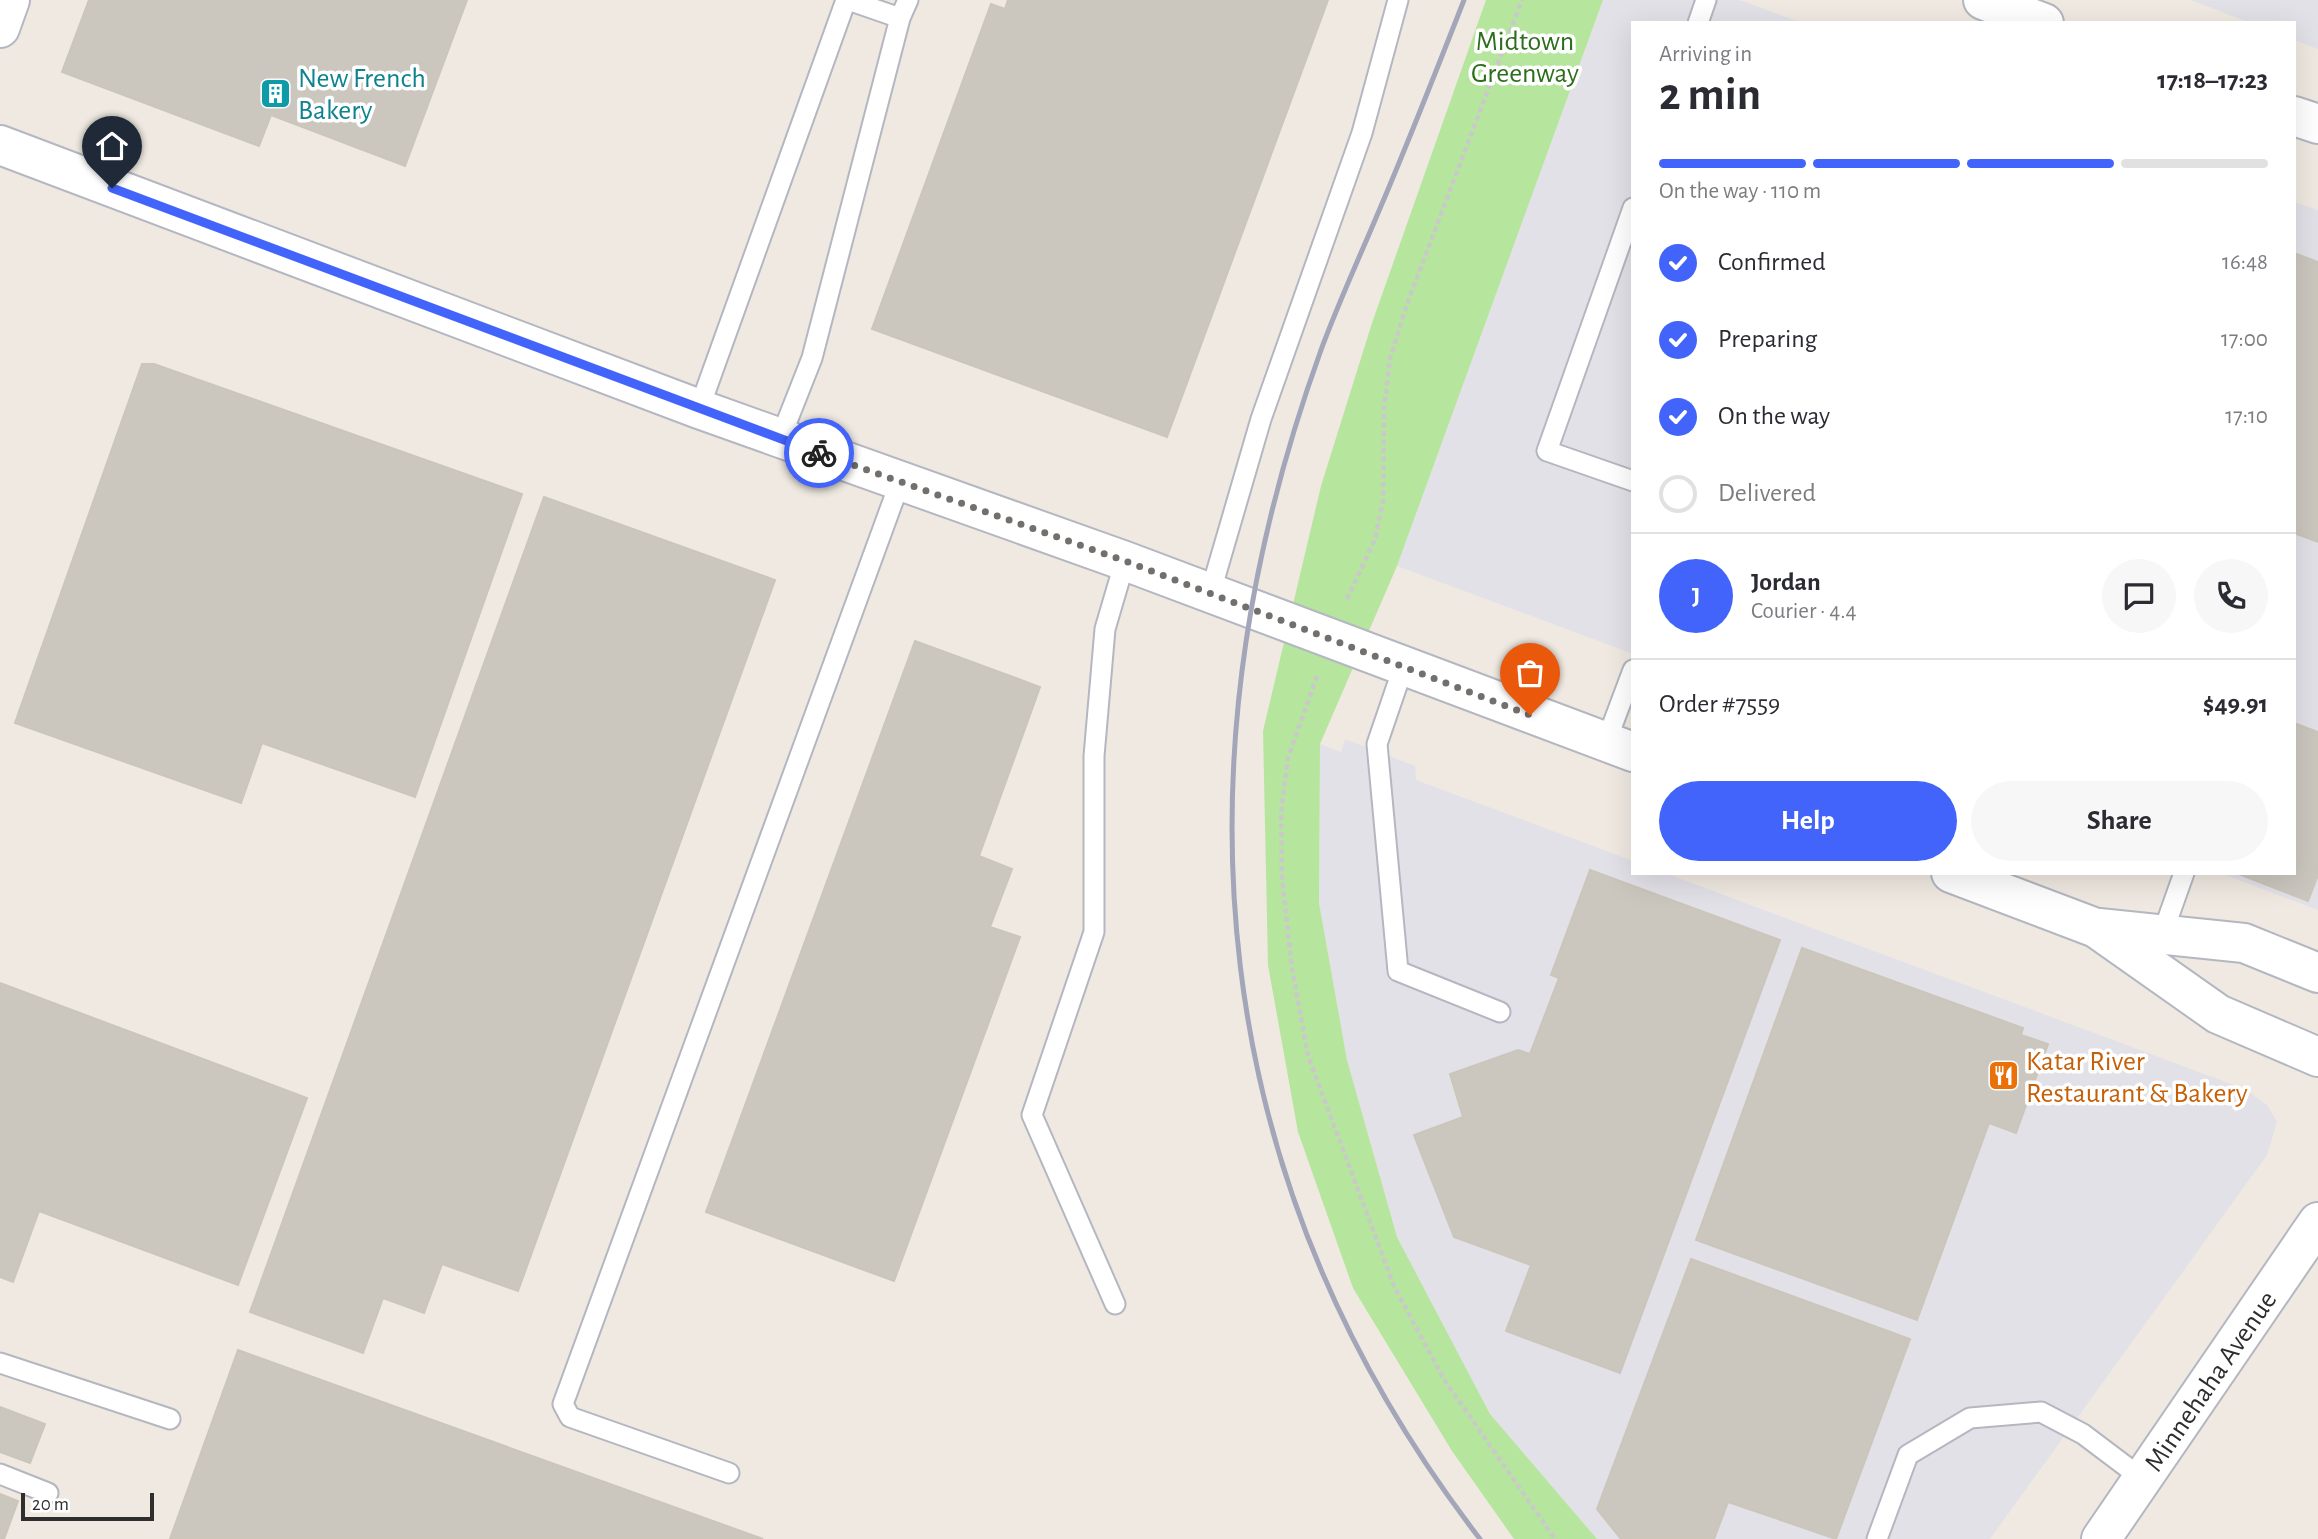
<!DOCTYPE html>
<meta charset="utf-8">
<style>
:root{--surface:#fff;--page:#f7f7f7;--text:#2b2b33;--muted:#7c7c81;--line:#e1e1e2;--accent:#4264fb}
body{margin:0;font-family:"Alegreya Sans",sans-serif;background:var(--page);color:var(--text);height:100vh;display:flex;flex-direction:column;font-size:26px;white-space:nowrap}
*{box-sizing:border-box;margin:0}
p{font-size:23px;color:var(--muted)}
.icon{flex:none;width:38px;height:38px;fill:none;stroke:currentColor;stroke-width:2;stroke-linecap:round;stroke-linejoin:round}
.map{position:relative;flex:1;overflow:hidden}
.sheet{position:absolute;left:1631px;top:21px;width:665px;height:854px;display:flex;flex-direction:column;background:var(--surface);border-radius:0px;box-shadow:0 7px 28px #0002}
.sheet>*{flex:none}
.scale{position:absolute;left:21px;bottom:18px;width:133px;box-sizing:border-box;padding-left:7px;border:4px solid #2e2e2e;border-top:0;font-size:19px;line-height:24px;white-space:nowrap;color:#2e2e2e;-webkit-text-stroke:5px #fff;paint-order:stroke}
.pin{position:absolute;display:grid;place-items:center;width:60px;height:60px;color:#fff;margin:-72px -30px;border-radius:50% 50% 50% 0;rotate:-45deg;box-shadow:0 0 7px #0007}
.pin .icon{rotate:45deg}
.courier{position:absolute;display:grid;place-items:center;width:70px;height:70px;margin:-35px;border:5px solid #4264fb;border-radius:50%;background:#fff;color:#222;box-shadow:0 2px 9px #0007}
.headline em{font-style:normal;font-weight:700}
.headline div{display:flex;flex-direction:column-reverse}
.headline{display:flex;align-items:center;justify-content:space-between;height:119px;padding:0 28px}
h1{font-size:46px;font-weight:700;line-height:52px}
.bar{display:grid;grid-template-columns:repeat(4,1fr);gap:10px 7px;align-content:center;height:84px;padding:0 28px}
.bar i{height:9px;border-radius:5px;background:var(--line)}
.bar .active{background:var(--accent)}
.bar p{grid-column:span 4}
.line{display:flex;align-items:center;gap:18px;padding:0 28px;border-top:2px solid var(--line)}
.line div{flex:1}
.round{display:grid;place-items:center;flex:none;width:74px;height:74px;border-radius:37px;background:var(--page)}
ol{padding:0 28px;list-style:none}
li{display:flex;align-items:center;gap:21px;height:77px}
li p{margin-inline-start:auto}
li .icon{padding:7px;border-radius:50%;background:var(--accent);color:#fff;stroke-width:4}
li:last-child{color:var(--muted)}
li i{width:38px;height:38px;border:4px solid var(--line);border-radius:50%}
.button{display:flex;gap:14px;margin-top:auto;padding:14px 28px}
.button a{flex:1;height:80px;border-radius:42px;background:var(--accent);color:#fff;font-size:28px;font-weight:700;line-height:80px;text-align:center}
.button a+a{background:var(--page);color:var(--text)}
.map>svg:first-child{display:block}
.industrial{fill:#e3e1e8}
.green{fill:#b6e59e}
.building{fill:#cbc7bf;stroke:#cbc5ba;stroke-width:2}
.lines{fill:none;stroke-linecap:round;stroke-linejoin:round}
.lane-casing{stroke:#b4b7c1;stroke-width:23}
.street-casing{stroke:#b4b7c1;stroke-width:42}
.secondary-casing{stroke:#b4b7c1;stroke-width:42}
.path{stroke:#c9c9c9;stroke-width:4.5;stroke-dasharray:5 3.5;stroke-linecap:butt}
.lane{stroke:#fff;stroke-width:19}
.street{stroke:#fff;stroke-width:38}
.secondary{stroke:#fff;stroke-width:38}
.rail{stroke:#a3a6b8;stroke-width:5}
.done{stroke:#726f6d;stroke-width:7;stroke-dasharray:0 12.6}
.route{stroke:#4264fb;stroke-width:9}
.labels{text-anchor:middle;stroke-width:7;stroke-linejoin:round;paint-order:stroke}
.park-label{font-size:28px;fill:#2c6e1b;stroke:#fff}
.culture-label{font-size:28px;fill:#0d838f;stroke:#fff;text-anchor:start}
.food-label{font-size:28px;fill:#c56008;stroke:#fff;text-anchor:start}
.street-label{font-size:28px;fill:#2e2e2e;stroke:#fff}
</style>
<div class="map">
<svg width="2318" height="1539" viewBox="0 0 2318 1539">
<rect width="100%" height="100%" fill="#efe9e1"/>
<path class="industrial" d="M1603 0H1740L1802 23H1633V654L1397 566Z
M2191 0H2318V49L2294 40V23H2250Z
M2294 202 2318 210V910L2220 873H2294Z
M1345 739 1415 766 1416 780 1633 861V873H1665L2247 1090 2267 1105 2277 1122 2267 1155 1990 1539H1597L1490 1414 1397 1237 1347 1060 1319 903 1320 744 1341 752Z"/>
<path class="green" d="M1486 0H1603L1397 566 1320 744 1319 903 1347 1060 1397 1237 1490 1414 1597 1539H1514L1452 1451 1353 1288 1298 1132 1268 965 1263 731 1321 486 1372 323Z"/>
<path class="building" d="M89 0H467L405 166 271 115 259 146 62 72Z
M1008 0H1328L1167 437 872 329 991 4 1005 9Z
M2294 253 2318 262V542L2294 533Z
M142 364H154L522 494 415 797 262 743 241 803 15 723Z
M544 497 775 580 518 1291 442 1264 424 1313 383 1298 363 1353 250 1312Z
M915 641 1040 687 979 856 1012 869 990 927 1020 937 894 1281 706 1212Z
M2294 723 2318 732V875L2308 901 2236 873H2294Z
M1590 870 1780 940 1620 1373 1506 1331 1531 1265 1454 1237 1414 1135 1463 1117 1450 1074 1518 1050 1530 1054 1559 978 1551 975Z
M1802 948 2023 1028 2021 1035 2048 1044 2016 1133 1989 1123 1917 1320 1696 1240Z
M0 983 307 1098 238 1285 39 1211 13 1282 0 1277Z
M1691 1259 1910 1339 1836 1539 1728 1502 1714 1539H1621L1597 1509Z
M238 1350 763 1539H170Z
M0 1407 45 1424 30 1463 0 1452Z
M0 1494 18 1501 4 1539H0Z"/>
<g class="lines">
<defs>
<path id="lane" d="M848 0 900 18
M1698 23 1706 0
M1633 208 1547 451 1633 481
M699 409 846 0
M780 439 812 358 900 18 908 0
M1210 594 1261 419 1362 133 1398 0
M1403 668 1377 744 1398 971 1500 1012
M1606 742 1633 670
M2162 935 2184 873
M1115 1304 1032 1115 1094 932V756L1105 629 1125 561
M0 1363 170 1419
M729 1473 570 1417 563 1404 900 482
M0 1474 48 1493
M1877 1539 1908 1455 1970 1418 2041 1412 2083 1434 2144 1480"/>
<path id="street" d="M1983 0 2044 23
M0 28 10 0
M2294 116 2318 124"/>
<g id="secondary">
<path d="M0 145 699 409 1125 561 1633 752"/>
<path d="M1951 873 2096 928 2218 1014 2318 1057"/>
<path d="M2099 928 2244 943 2318 973"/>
<path id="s1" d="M2101 1539 2318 1222"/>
</g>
</defs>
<use href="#lane" class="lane-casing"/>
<use href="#street" class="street-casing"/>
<use href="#secondary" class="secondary-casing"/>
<path class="path" d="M1347 599 1375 539 1383 501 1384 408 1390 359 1407 304 1522 0
M1317 676 1288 758 1281 812 1282 878 1292 968 1308 1056 1394 1286 1443 1378 1555 1539"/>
<use href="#lane" class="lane"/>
<use href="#street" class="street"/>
<use href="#secondary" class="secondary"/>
<path class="rail" d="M1464 0C1437 69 1410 138 1381 206 1361 254 1339 301 1321 350 1170 768 1204 1181 1480 1539"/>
</g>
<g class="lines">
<path class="done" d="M819 453 1125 561 1530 715"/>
<path class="route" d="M112 188 819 453"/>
</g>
<defs>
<symbol id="building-square" viewBox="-11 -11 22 22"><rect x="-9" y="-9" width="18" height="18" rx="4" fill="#0f9aa8" stroke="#fff"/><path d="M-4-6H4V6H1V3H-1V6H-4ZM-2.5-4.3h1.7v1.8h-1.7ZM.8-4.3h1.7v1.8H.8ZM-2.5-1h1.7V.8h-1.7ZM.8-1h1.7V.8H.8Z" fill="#fff"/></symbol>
<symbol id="restaurant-square" viewBox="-11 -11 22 22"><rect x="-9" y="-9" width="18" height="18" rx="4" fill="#e8710a" stroke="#fff"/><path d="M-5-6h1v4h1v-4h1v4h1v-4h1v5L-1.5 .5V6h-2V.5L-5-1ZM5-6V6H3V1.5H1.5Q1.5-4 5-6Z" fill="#fff"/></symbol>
</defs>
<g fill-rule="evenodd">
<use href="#building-square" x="258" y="76" width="35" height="35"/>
<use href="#restaurant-square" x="1986" y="1058" width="35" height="35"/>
</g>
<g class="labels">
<g class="park-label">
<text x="1525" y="50">Midtown<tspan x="1525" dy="32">Greenway</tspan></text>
</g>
<g class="culture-label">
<text x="298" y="87">New French<tspan x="298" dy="32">Bakery</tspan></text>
</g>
<g class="food-label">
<text x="2026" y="1070">Katar River<tspan x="2026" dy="32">Restaurant &amp; Bakery</tspan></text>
</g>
<g class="street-label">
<text dy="10" stroke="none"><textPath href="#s1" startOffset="192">Minnehaha Avenue</textPath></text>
</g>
</g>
</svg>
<div class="scale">20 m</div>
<div class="pin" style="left:1530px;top:715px;background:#ea580c"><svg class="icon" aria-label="bag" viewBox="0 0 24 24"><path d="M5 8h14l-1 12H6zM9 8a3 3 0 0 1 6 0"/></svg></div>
<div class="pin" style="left:112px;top:188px;background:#1f2937"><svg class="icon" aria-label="home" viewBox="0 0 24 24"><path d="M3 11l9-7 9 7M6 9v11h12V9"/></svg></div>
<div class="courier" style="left:819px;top:453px"><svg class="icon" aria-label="bike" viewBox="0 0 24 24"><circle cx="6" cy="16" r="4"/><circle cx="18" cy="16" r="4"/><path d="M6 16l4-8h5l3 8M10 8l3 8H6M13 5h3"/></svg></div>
<section class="sheet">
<div class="headline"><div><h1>2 min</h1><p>Arriving in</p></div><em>17:18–17:23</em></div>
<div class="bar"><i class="active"></i><i class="active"></i><i class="active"></i><i></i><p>On the way · 110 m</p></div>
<ol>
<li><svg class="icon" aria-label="check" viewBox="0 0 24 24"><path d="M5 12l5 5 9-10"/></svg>Confirmed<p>16:48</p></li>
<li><svg class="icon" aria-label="check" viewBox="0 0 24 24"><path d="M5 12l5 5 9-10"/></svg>Preparing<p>17:00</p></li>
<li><svg class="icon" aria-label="check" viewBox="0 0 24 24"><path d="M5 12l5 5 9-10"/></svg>On the way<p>17:10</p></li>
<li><i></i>Delivered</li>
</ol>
<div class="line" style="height:126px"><b class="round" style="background:var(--accent);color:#fff">J</b><div><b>Jordan</b><p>Courier · 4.4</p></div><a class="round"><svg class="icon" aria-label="chat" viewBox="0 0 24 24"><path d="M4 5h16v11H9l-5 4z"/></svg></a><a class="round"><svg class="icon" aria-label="phone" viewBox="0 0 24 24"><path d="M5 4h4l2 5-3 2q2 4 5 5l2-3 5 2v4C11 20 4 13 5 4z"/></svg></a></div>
<div class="line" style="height:91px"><div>Order #7559</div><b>$49.91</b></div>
<div class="button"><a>Help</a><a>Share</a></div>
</section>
</div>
